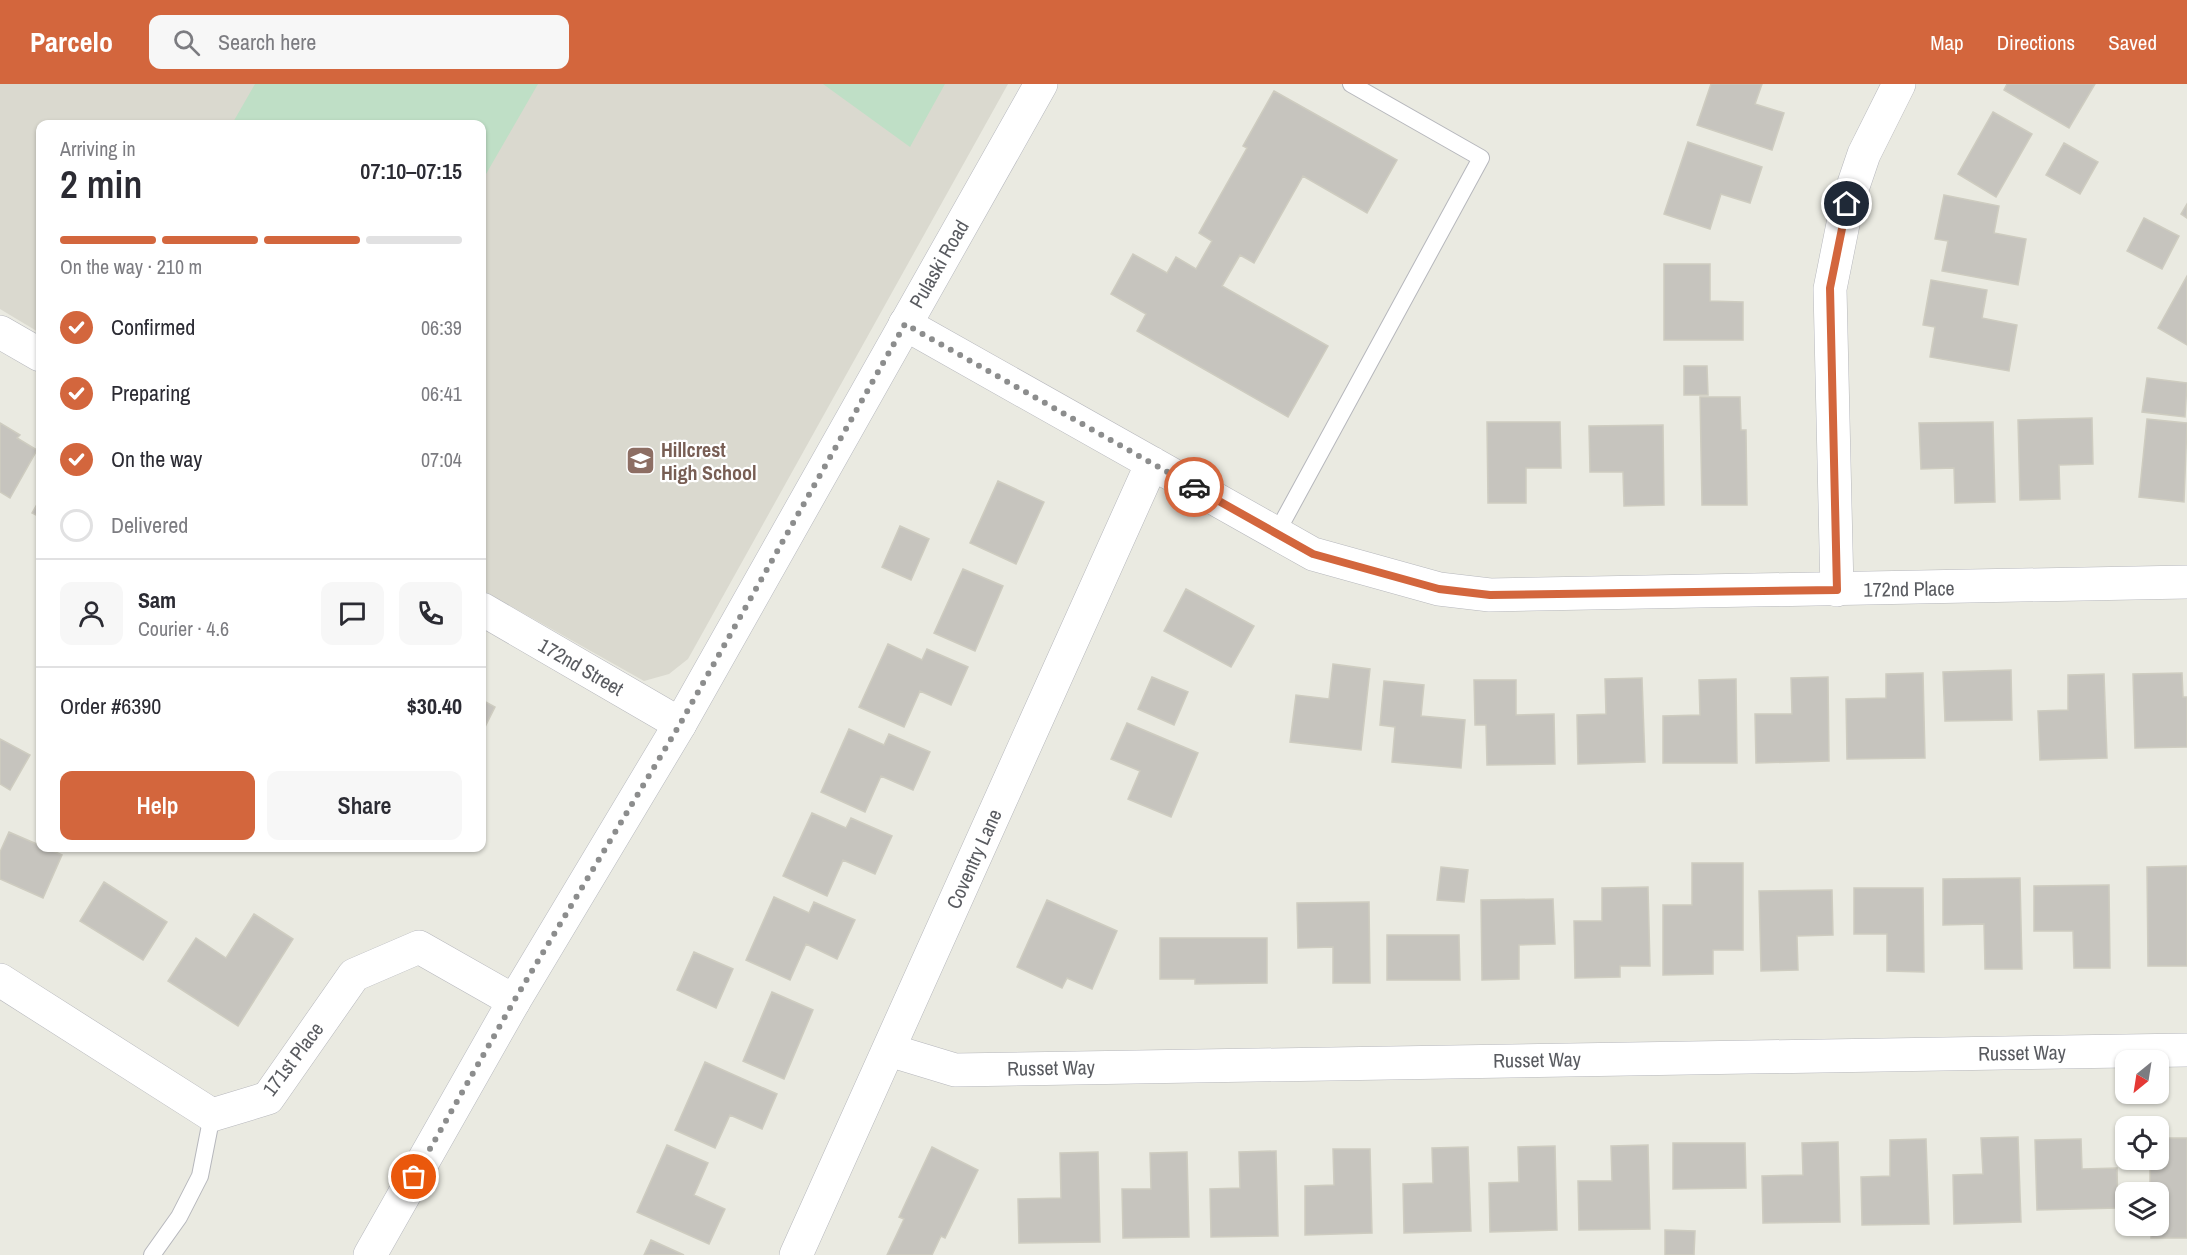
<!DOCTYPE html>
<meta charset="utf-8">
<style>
:root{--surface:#fff;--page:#f7f7f7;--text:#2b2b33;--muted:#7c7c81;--line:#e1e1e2;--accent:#d3663d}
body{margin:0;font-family:"Archivo Narrow",sans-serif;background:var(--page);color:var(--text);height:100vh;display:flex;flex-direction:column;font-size:22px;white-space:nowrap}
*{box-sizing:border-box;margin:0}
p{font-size:20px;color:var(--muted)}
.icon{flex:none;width:33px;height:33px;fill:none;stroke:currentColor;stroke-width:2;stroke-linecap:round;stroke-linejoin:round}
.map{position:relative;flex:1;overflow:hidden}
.drawer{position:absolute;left:36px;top:36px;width:450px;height:732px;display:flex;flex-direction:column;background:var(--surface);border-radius:12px;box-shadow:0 2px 4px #0004}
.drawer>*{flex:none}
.needle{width:39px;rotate:210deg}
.buttons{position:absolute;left:2115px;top:966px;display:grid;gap:12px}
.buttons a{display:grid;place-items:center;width:54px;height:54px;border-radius:12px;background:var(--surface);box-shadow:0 2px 4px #0004;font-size:30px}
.pin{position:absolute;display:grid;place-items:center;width:51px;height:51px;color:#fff;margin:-26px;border:3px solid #fff;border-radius:50%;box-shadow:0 2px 6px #0007}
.courier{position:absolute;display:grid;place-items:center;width:60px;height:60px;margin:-30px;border:4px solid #d3663d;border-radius:50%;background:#fff;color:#222;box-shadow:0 2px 8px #0007}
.overview em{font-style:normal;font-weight:600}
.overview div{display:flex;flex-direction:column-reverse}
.overview{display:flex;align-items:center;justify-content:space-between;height:102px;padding:0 24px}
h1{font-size:39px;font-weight:600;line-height:45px}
.bar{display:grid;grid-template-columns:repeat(4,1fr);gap:9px 6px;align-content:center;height:72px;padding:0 24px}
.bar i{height:8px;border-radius:4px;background:var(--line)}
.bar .current{background:var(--accent)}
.bar p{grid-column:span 4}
.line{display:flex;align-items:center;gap:15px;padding:0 24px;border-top:2px solid var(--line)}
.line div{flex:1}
.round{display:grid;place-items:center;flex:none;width:63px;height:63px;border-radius:12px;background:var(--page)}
ol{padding:0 24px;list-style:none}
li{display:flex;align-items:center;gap:18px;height:66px}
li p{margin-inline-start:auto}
li .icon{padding:6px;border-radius:50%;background:var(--accent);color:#fff;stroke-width:4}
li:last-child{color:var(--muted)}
li i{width:33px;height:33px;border:3px solid var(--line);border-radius:50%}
.cta{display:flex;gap:12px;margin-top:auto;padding:12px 24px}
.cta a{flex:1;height:69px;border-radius:12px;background:var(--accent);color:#fff;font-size:24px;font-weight:600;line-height:69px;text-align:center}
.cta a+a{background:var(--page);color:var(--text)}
header{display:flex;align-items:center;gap:36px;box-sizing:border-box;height:84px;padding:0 30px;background:var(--accent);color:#fff}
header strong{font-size:28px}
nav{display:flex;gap:33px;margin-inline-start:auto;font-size:21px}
.search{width:420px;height:54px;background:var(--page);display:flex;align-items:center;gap:15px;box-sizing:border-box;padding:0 21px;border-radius:12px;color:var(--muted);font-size:22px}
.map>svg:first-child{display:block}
.education{fill:#dad9cf}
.green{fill:#bfdfc6}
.building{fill:#c6c4be;stroke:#ceccc0;stroke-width:1.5}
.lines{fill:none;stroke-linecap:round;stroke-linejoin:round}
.service-casing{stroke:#b6b7bc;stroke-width:18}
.minor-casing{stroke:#b6b7bc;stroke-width:34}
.secondary-casing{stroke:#b6b8be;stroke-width:34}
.service{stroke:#fff;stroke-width:16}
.minor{stroke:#fff;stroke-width:33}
.secondary{stroke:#fff;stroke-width:33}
.done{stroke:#8c8d8d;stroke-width:6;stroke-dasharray:0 10.8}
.route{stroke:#d3663d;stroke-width:8}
.labels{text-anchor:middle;stroke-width:4.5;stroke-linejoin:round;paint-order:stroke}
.street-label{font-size:20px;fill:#595b60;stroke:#fff}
.education-label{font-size:20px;font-weight:bold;fill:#785e54;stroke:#fff;text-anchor:start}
</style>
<header>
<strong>Parcelo</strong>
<div class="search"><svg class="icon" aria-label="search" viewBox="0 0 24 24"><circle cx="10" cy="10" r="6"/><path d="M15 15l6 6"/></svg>Search here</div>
<nav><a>Map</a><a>Directions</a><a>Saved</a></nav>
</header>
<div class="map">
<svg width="2187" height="1171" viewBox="0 0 2187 1171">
<rect width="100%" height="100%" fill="#eaeae1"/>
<path class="education" d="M0 0H1008L688 575 669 590 644 597 482 506V40H40V249L0 225Z"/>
<path class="green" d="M255 0H538L482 97V40H232Z
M823 0H945L910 63Z"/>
<path class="building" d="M1711 0H1762L1755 20 1784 29 1772 66 1697 41Z
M2007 0H2095L2069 44 2004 6Z
M1274 7 1397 76 1367 129 1303 92 1254 179 1240 171 1222 202 1328 262 1288 333 1137 247 1146 230 1111 210 1133 170 1167 189 1176 173 1196 185 1212 157 1199 149 1247 64 1243 62Z
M1993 28 2032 50 1996 113 1958 90Z
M1688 58 1762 83 1750 119 1721 110 1710 145 1664 130Z
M2064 59 2098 78 2080 110 2046 91Z
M1944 111 1999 122 1994 149 2026 155 2018 201 1942 187 1948 157 1935 155Z
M2187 120V134L2181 130Z
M2144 134 2179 152 2162 185 2127 167Z
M1664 180H1710V217L1743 218V256H1664Z
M2187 192V261L2158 244Z
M1931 196 1987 206 1982 234 2017 241 2009 287 1930 273 1935 243 1923 241Z
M1684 282H1707L1708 311H1684Z
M2147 294 2187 299 2185 333 2142 328Z
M1700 313H1740L1741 346H1746L1747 421H1702Z
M2092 334 2093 380 2059 381 2060 415 2020 416 2018 336Z
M2147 335 2187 339 2184 418 2139 413Z
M1487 338H1560L1561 384H1526V419H1488Z
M1993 338 1995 418 1955 419 1954 384 1921 385 1919 339Z
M0 339 20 351 17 354 37 366 10 414 0 408Z
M1663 341 1664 421 1624 422 1623 388H1590L1589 342Z
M998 397 1044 418 1016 480 970 459Z
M40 415V433L32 429Z
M900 442 929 455 911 496 882 483Z
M963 485 1003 502 975 567 934 549Z
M1186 505 1254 542 1231 583 1164 547Z
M888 560 922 576 927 565 968 583 951 621 920 607 904 643 859 623Z
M1333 580 1370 585 1361 666 1290 658 1296 611 1329 615Z
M2011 586 2012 636 1945 637 1943 588Z
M1923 589 1925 674 1847 675 1846 615 1886 614V590Z
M2182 589 2183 613H2187V663L2135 664 2133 590Z
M2104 590 2107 674 2040 676 2038 627 2068 626V591Z
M1152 593 1188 608 1174 641 1138 625Z
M1828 593 1829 677 1756 679 1755 630H1792L1791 594Z
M1642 594 1645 678 1578 680 1577 631 1606 630 1605 595Z
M1736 595 1737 679H1663V632L1700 631 1699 596Z
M1474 596H1516V631L1554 630 1555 680 1487 681 1486 641H1475Z
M1384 597 1424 601 1421 632 1465 636 1461 684 1392 678 1395 643 1380 641Z
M482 616 495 623 482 649Z
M1127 639 1198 669 1171 733 1128 715 1140 687 1111 675Z
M849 645 884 661 889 650 930 668 913 706 881 692 865 728 821 708Z
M0 655 30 671 10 706 0 700Z
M812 729 846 744 851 734 892 752 875 790 843 776 827 812 783 792Z
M9 748 62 771 43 814 0 795V768Z
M1692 779H1743V866H1713V890L1663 891V821H1692Z
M2187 782V882H2148L2147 783Z
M1441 783 1468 786 1464 818 1437 816Z
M2020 794 2022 885H1985L1984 840 1943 841V795Z
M104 798 167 838 143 876 80 837Z
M2109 801 2110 884H2074L2073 847H2034V802Z
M1648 803 1650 882H1620V893L1575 894 1574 837H1602V804Z
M1854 804H1923L1924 888 1887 887V850H1854Z
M1832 806 1833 851 1797 852 1798 886 1761 887 1759 807Z
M774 813 809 829 814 818 855 836 837 875 806 860 790 896 746 876Z
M1553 815 1555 860 1519 861V895L1482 896 1481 816Z
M1047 816 1117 847 1092 905 1067 894 1062 904 1017 883Z
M1369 818 1370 899H1333V863L1298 864 1297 819Z
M254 830 293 855 238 942 168 897 196 854 226 874Z
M1387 851H1459L1460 896H1387Z
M1160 854H1267V899L1195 900V895H1160Z
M694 868 733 885 716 924 677 906Z
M772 908 813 926 784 995 743 977Z
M705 978 777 1010 762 1045 730 1031 715 1064 675 1046Z
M2018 1053 2021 1138 1954 1140 1953 1091 1983 1090 1981 1054Z
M2158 1054H2187V1154H2151V1142H2158V1108H2150V1076H2158Z
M1926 1055 1929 1140 1862 1141 1861 1093 1890 1092V1056Z
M2081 1055 2082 1085 2117 1084 2118 1124 2037 1126 2035 1056Z
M1838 1058 1840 1138 1763 1139 1762 1092 1803 1091 1802 1059Z
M1673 1059H1745L1746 1104 1673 1105Z
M667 1061 708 1079 694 1111 725 1125 709 1160 637 1128Z
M1648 1061 1650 1145 1579 1146 1578 1097H1612L1611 1062Z
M1555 1062 1557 1146 1490 1148 1489 1099 1519 1098 1518 1063Z
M932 1063 978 1086 945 1154 941 1152 932 1171H887L904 1135 899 1133Z
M1468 1063 1471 1147 1404 1149 1403 1100 1433 1099 1432 1064Z
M1333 1065H1370L1372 1149 1305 1151V1102L1334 1101Z
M1276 1067 1278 1152 1211 1153 1210 1105 1240 1104 1239 1068Z
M1098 1068 1100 1158 1019 1159 1018 1115 1061 1114 1060 1069Z
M1187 1068 1189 1153 1123 1154 1122 1105H1151L1150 1069Z
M1665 1146 1695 1147 1694 1171H1665Z
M651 1156 684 1171H644Z"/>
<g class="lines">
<defs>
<path id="service" d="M1276 450 1481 74 1351 0
M152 1171 179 1133 200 1092 212 1031"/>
<path id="minor" d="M905 240 1313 470 1439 505 1490 511 2187 498
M0 248 40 271
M1837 506 1830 205 1847 120 1864 70 1899 0
M482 525 680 640
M0 896 212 1031 268 1014 354 891 419 863 514 917
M889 966 955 986 2187 966
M796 1171 1152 379"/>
<path id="secondary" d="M370 1171 514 917 680 640 1041 0"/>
</defs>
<use href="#service" class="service-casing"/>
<use href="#minor" class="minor-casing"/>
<use href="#secondary" class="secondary-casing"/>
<use href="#service" class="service"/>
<use href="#minor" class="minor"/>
<use href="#secondary" class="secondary"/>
</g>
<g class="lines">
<path class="done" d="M414 1093 514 917 680 640 905 240 1194 403"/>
<path class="route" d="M1194 403 1313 470 1439 505 1490 511 1837 506 1830 204 1847 120"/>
</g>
<defs>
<symbol id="school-square" viewBox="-11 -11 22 22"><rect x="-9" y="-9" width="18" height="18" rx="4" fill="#8d6e63" stroke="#fff"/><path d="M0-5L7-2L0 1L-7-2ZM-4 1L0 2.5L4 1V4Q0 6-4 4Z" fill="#fff"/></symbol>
</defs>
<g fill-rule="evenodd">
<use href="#school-square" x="624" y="360" width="33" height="33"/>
</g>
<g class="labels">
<g class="street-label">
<text transform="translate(939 180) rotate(-60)" y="7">Pulaski Road</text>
<text transform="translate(1909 505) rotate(-1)" y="7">172nd Place</text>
<text transform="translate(581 583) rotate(30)" y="7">172nd Street</text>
<text transform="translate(974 775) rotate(-66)" y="7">Coventry Lane</text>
<text transform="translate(2022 969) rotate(-1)" y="7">Russet Way</text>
<text transform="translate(293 975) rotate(-53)" y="7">171st Place</text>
<text transform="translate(1537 976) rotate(-1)" y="7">Russet Way</text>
<text transform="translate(1051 984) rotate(-1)" y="7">Russet Way</text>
</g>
<g class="education-label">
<text x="661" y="373">Hillcrest<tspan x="661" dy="23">High School</tspan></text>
</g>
</g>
</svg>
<div class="buttons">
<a><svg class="needle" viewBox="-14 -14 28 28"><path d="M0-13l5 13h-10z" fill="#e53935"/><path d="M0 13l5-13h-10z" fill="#7c7c81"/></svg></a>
<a><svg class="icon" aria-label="locate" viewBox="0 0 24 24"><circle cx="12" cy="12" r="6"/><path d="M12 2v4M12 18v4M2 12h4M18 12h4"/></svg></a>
<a><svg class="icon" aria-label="layers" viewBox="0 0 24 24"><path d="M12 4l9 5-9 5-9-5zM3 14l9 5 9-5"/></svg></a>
</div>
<div class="pin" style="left:414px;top:1093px;background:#ea580c"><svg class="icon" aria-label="bag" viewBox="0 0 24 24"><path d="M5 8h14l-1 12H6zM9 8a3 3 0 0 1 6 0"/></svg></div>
<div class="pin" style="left:1847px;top:120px;background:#1f2937"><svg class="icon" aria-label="home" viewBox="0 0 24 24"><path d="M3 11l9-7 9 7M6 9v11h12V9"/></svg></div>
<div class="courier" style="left:1194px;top:403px"><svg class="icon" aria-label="car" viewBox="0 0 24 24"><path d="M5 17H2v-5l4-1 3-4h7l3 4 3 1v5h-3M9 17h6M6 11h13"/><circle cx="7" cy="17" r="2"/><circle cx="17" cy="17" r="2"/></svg></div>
<section class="drawer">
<div class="overview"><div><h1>2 min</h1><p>Arriving in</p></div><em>07:10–07:15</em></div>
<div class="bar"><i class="current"></i><i class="current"></i><i class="current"></i><i></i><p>On the way · 210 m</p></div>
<ol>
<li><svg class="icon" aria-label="check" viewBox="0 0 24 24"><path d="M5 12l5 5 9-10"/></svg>Confirmed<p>06:39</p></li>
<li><svg class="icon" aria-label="check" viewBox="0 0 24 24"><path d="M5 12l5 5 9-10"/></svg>Preparing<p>06:41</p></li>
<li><svg class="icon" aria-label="check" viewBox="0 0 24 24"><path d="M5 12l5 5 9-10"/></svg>On the way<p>07:04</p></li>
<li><i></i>Delivered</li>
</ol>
<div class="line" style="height:108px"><a class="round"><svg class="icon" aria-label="person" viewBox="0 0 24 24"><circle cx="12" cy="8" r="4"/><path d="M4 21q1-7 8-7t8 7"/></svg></a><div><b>Sam</b><p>Courier · 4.6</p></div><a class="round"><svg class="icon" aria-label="chat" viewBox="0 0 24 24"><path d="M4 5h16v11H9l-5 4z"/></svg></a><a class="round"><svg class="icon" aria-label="phone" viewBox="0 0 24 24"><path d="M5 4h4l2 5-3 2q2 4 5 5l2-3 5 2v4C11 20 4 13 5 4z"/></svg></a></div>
<div class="line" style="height:78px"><div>Order #6390</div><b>$30.40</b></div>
<div class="cta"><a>Help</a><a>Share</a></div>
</section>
</div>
